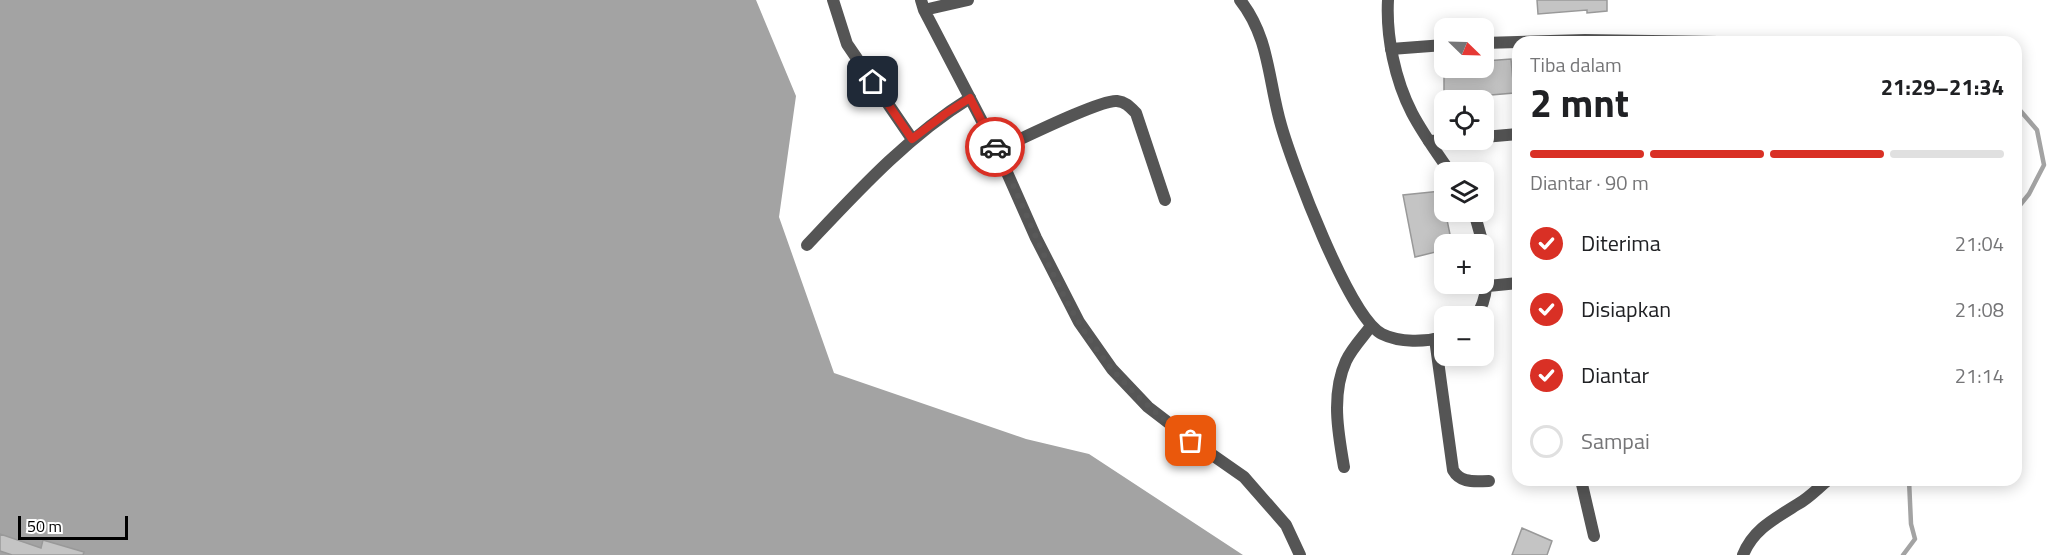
<!DOCTYPE html>
<html lang="id">
<meta charset="utf-8">
<style>
:root{--surface:#fff;--page:#f6f6f6;--text:#202124;--muted:#757577;--line:#e0e0e0;--accent:#d93025}
body{margin:0;font-family:"Titillium Web",sans-serif;background:var(--page);color:var(--text);height:100vh;display:flex;flex-direction:column;font-size:22px;white-space:nowrap}
*{box-sizing:border-box;margin:0}
p{font-size:20px;color:var(--muted)}
.icon{flex:none;width:33px;height:33px;fill:none;stroke:currentColor;stroke-width:2;stroke-linecap:round;stroke-linejoin:round}
.map{position:relative;flex:1;overflow:hidden}
.side{position:absolute;left:1512px;top:36px;width:510px;height:450px;display:flex;flex-direction:column;background:var(--surface);border-radius:18px;box-shadow:0 3px 15px #0003}
.side>*{flex:none}
.needle{width:39px;rotate:113deg}
.fabs{position:absolute;left:1434px;top:18px;display:grid;gap:12px}
.fabs a{display:grid;place-items:center;width:60px;height:60px;border-radius:12px;background:var(--surface);box-shadow:0 3px 15px #0003;font-size:30px}
.scale{position:absolute;left:18px;bottom:15px;width:110px;box-sizing:border-box;padding-left:6px;border:3px solid #000;border-top:0;font-size:16px;line-height:21px;white-space:nowrap;color:#000;-webkit-text-stroke:4px #fff;paint-order:stroke}
.pin{position:absolute;display:grid;place-items:center;width:51px;height:51px;color:#fff;margin:-26px;border-radius:12px;box-shadow:0 3px 9px #0006}
.courier{position:absolute;display:grid;place-items:center;width:60px;height:60px;margin:-30px;border:4px solid #d93025;border-radius:50%;background:#fff;color:#222;box-shadow:0 2px 8px #0007}
.summary em{font-style:normal;font-weight:700}
.summary div{display:flex;flex-direction:column-reverse}
.summary{display:flex;align-items:center;justify-content:space-between;height:102px;padding:0 18px}
h1{font-size:39px;font-weight:700;line-height:45px}
.bar{display:grid;grid-template-columns:repeat(4,1fr);gap:9px 6px;align-content:center;height:72px;padding:0 18px}
.bar i{height:8px;border-radius:4px;background:var(--line)}
.bar .on{background:var(--accent)}
.bar p{grid-column:span 4}
ol{padding:0 18px;list-style:none}
li{display:flex;align-items:center;gap:18px;height:66px}
li p{margin-inline-start:auto}
li .icon{padding:6px;border-radius:50%;background:var(--accent);color:#fff;stroke-width:4}
li:last-child{color:var(--muted)}
li i{width:33px;height:33px;border:3px solid var(--line);border-radius:50%}
.map>svg:first-child{display:block}
.water{fill:#a3a3a3}
.lines{fill:none;stroke-linecap:round;stroke-linejoin:round}
.stream{stroke:#a3a3a3;stroke-width:4.5}
.building{fill:#c4c4c4;stroke:#999;stroke-width:1.5}
.minor{stroke:#555;stroke-width:12}
.tertiary{stroke:#555;stroke-width:12}
.done{stroke:#595959;stroke-width:6;stroke-dasharray:0 10.8}
.route{stroke:#d93025;stroke-width:8}
</style>
<div class="map">
<svg width="2059" height="555" viewBox="0 0 2059 555">
<rect width="100%" height="100%" fill="#fff"/>
<path class="water" d="M0 0H756L796 96 779 217 834 373 1026 439 1089 454 1243 555H0Z"/>
<g class="lines">
<path class="stream" d="M2016 210 2029 194 2044 165 2037 130 2018 108
M1903 555 1915 539 1911 524 1909 480"/>
</g>
<path class="building" d="M1537 0H1607V11L1587 13V10L1538 14Z
M1511 59 1514 93 1444 99V69L1485 68V61Z
M1441 191 1452 244H1444V250L1415 257 1403 195Z
M1522 528 1552 541 1547 555H1512Z
M0 534 41 548 43 540 84 552 83 555H12L0 551Z"/>
<g class="lines">
<path class="minor" d="M833 0 847 44 912 139
M1484 43 1585 40 1718 42
M1391 49 1444 45
M1484 137 1518 134
M1429 141 1450 140
M997 150C1017 141 1101 99 1117 101 1126 102 1130 107 1136 113L1165 200
M807 245C858 191 907 137 970 98
M1488 286 1518 283
M1435 339 1453 470C1461 484 1475 481 1489 481
M1344 467C1338 433 1331 394 1346 361 1352 348 1363 337 1371 326
M1581 480 1594 536
M1743 555C1753 529 1776 518 1798 504 1809 498 1818 488 1828 480"/>
<path class="tertiary" d="M921 0 924 10 997 150 1036 238 1079 322 1112 369 1148 407 1191 440 1244 477 1286 525 1300 555
M1240 0C1270 38 1268 81 1281 125 1292 164 1349 317 1382 334 1400 343 1425 342 1444 337
M1388 0C1386 37 1395 80 1412 113 1423 134 1437 153 1450 172
M924 10 968 0
M1474 212 1483 244
M1476 316C1491 295 1486 270 1484 245"/>
</g>
<g class="lines">
<path class="done" d="M995 147C1032 220 1059 308 1113 370 1136 397 1163 419 1191 441"/>
<path class="route" d="M873 82 912 139 945 114 970 98 995 147"/>
</g>
</svg>
<div class="fabs">
<a><svg class="needle" viewBox="-14 -14 28 28"><path d="M0-13l5 13h-10z" fill="#e53935"/><path d="M0 13l5-13h-10z" fill="#757577"/></svg></a>
<a><svg class="icon" aria-label="locate" viewBox="0 0 24 24"><circle cx="12" cy="12" r="6"/><path d="M12 2v4M12 18v4M2 12h4M18 12h4"/></svg></a>
<a><svg class="icon" aria-label="layers" viewBox="0 0 24 24"><path d="M12 4l9 5-9 5-9-5zM3 14l9 5 9-5"/></svg></a>
<a>+</a>
<a>−</a>
</div>
<div class="scale">50 m</div>
<div class="pin" style="left:1191px;top:441px;background:#ea580c"><svg class="icon" aria-label="bag" viewBox="0 0 24 24"><path d="M5 8h14l-1 12H6zM9 8a3 3 0 0 1 6 0"/></svg></div>
<div class="pin" style="left:873px;top:82px;background:#1f2937"><svg class="icon" aria-label="home" viewBox="0 0 24 24"><path d="M3 11l9-7 9 7M6 9v11h12V9"/></svg></div>
<div class="courier" style="left:995px;top:147px"><svg class="icon" aria-label="car" viewBox="0 0 24 24"><path d="M5 17H2v-5l4-1 3-4h7l3 4 3 1v5h-3M9 17h6M6 11h13"/><circle cx="7" cy="17" r="2"/><circle cx="17" cy="17" r="2"/></svg></div>
<section class="side">
<div class="summary"><div><h1>2 mnt</h1><p>Tiba dalam</p></div><em>21:29–21:34</em></div>
<div class="bar"><i class="on"></i><i class="on"></i><i class="on"></i><i></i><p>Diantar · 90 m</p></div>
<ol>
<li><svg class="icon" aria-label="check" viewBox="0 0 24 24"><path d="M5 12l5 5 9-10"/></svg>Diterima<p>21:04</p></li>
<li><svg class="icon" aria-label="check" viewBox="0 0 24 24"><path d="M5 12l5 5 9-10"/></svg>Disiapkan<p>21:08</p></li>
<li><svg class="icon" aria-label="check" viewBox="0 0 24 24"><path d="M5 12l5 5 9-10"/></svg>Diantar<p>21:14</p></li>
<li><i></i>Sampai</li>
</ol>
</section>
</div>
